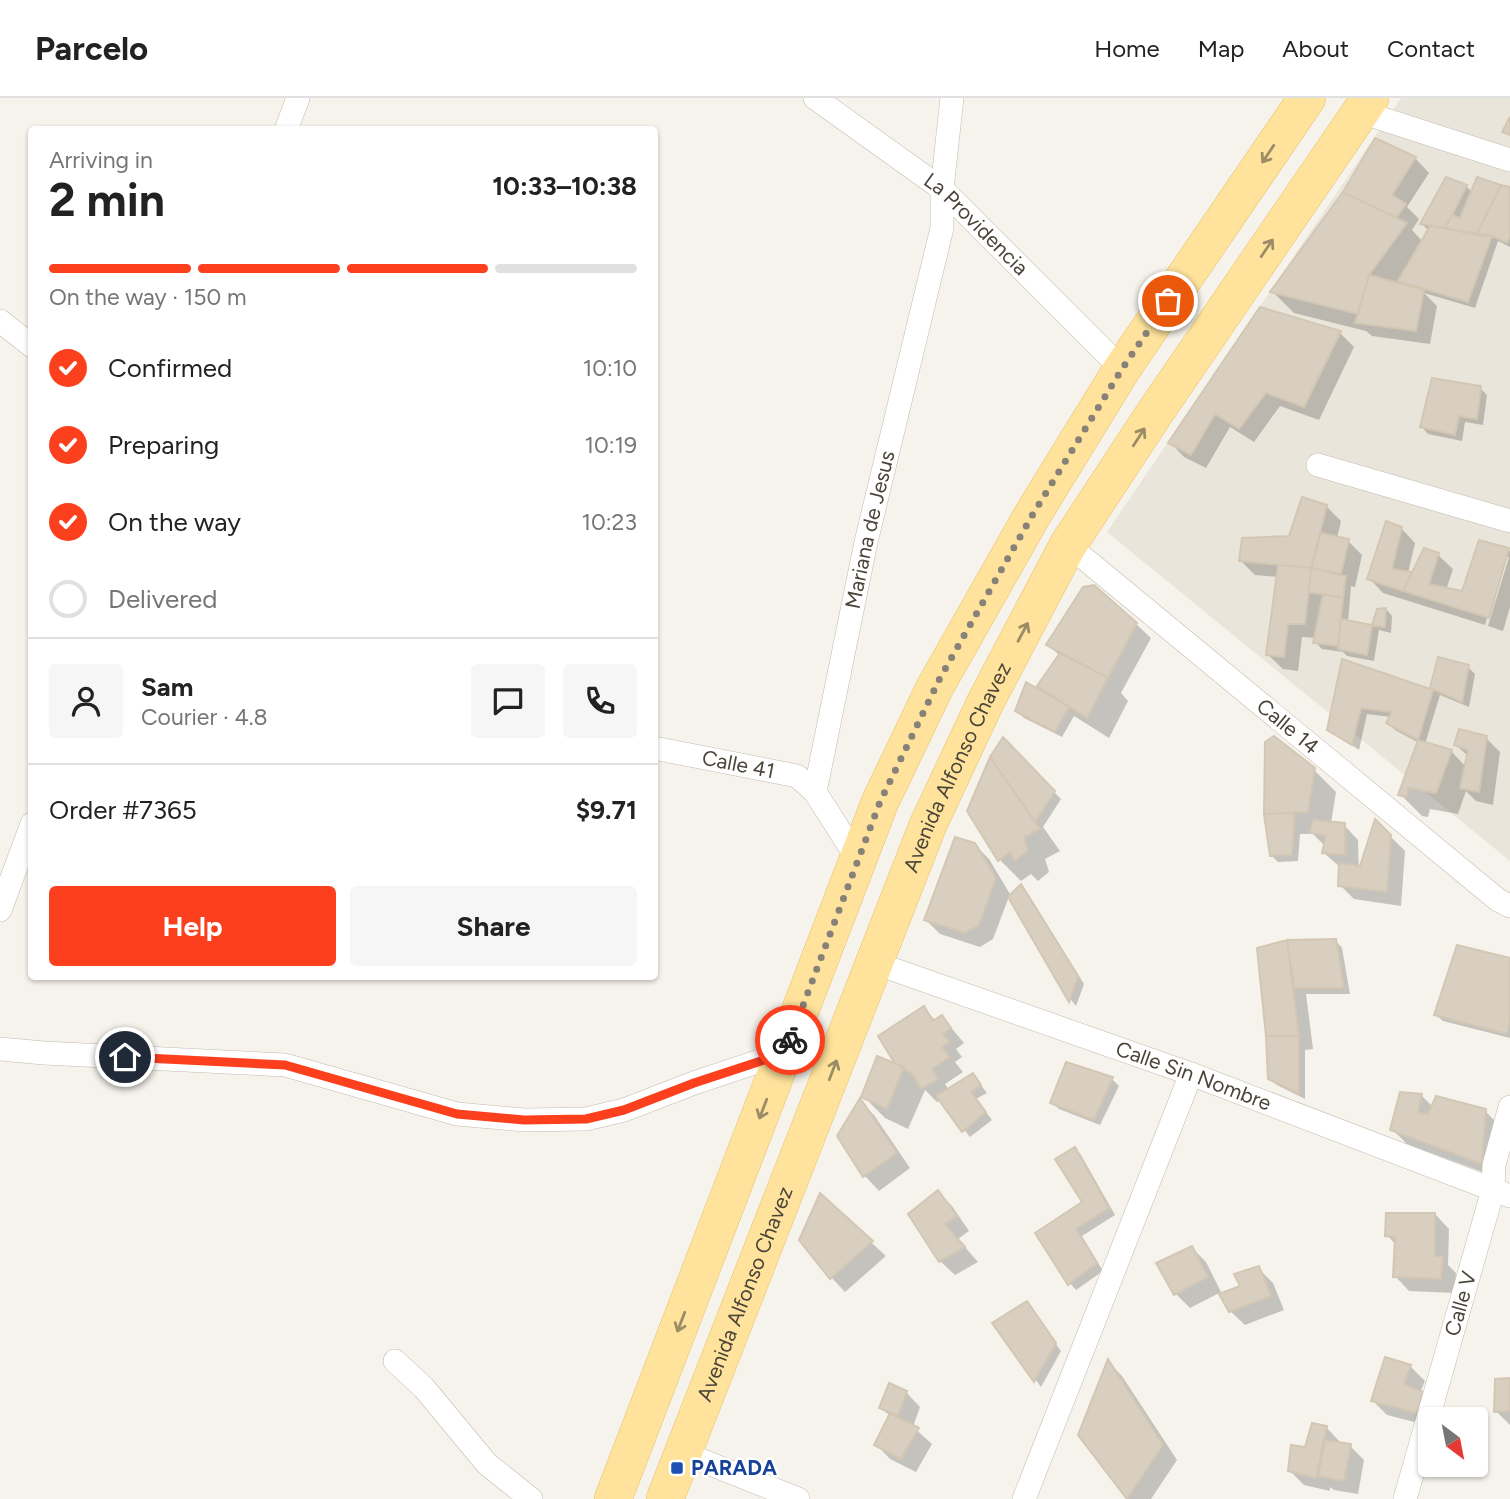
<!DOCTYPE html>
<meta charset="utf-8">
<style>
:root{--surface:#fff;--page:#f6f6f6;--text:#222;--muted:#767676;--line:#e0e0e0;--accent:#fc3f1d}
body{margin:0;font-family:Figtree,sans-serif;background:var(--page);color:var(--text);height:100vh;display:flex;flex-direction:column;font-size:26px;white-space:nowrap}
*{box-sizing:border-box;margin:0}
p{font-size:23px;color:var(--muted)}
.icon{flex:none;width:38px;height:38px;fill:none;stroke:currentColor;stroke-width:2;stroke-linecap:round;stroke-linejoin:round}
.map{position:relative;flex:1;overflow:hidden}
.panel{position:absolute;left:28px;top:28px;width:630px;height:854px;display:flex;flex-direction:column;background:var(--surface);border-radius:7px;box-shadow:0 2px 5px #0004}
.panel>*{flex:none}
.needle{width:46px;rotate:148deg}
.controls{position:absolute;left:1418px;top:1309px;display:grid;gap:14px}
.controls a{display:grid;place-items:center;width:70px;height:70px;border-radius:7px;background:var(--surface);box-shadow:0 2px 5px #0004;font-size:35px}
.pin{position:absolute;display:grid;place-items:center;width:60px;height:60px;color:#fff;margin:-30px;border:4px solid #fff;border-radius:50%;box-shadow:0 2px 7px #0007}
.courier{position:absolute;display:grid;place-items:center;width:70px;height:70px;margin:-35px;border:5px solid #fc3f1d;border-radius:50%;background:#fff;color:#222;box-shadow:0 2px 9px #0007}
.head em{font-style:normal;font-weight:700}
.head div{display:flex;flex-direction:column-reverse}
.head{display:flex;align-items:center;justify-content:space-between;height:119px;padding:0 21px}
h1{font-size:46px;font-weight:700;line-height:52px}
.bar{display:grid;grid-template-columns:repeat(4,1fr);gap:10px 7px;align-content:center;height:84px;padding:0 21px}
.bar i{height:9px;border-radius:5px;background:var(--line)}
.bar .on{background:var(--accent)}
.bar p{grid-column:span 4}
.line{display:flex;align-items:center;gap:18px;padding:0 21px;border-top:2px solid var(--line)}
.line div{flex:1}
.round{display:grid;place-items:center;flex:none;width:74px;height:74px;border-radius:7px;background:var(--page)}
ol{padding:0 21px;list-style:none}
li{display:flex;align-items:center;gap:21px;height:77px}
li p{margin-inline-start:auto}
li .icon{padding:7px;border-radius:50%;background:var(--accent);color:#fff;stroke-width:4}
li:last-child{color:var(--muted)}
li i{width:38px;height:38px;border:4px solid var(--line);border-radius:50%}
.button{display:flex;gap:14px;margin-top:auto;padding:14px 21px}
.button a{flex:1;height:80px;border-radius:7px;background:var(--accent);color:#fff;font-size:28px;font-weight:700;line-height:80px;text-align:center}
.button a+a{background:var(--page);color:var(--text)}
header{display:flex;align-items:center;gap:42px;box-sizing:border-box;height:98px;padding:0 35px;background:var(--surface);border-bottom:2px solid var(--line)}
header strong{font-size:33px}
nav{display:flex;gap:38px;margin-inline-start:auto;font-size:24px}
.map>svg:first-child{display:block}
.residential{fill:#eae5da}
.shadow{fill:#0003}
.building{fill:#d8cfc1;stroke:#d3c7b4;stroke-width:2}
.lines{fill:none;stroke-linecap:round;stroke-linejoin:round}
.street-casing{stroke:#c2bbae;stroke-width:24}
.primary-casing{stroke:#e6c16a;stroke-width:38}
.street{stroke:#fff;stroke-width:23}
.primary{stroke:#ffe39c;stroke-width:37}
.oneway{stroke:#9c8c66}
.done{stroke:#878178;stroke-width:7;stroke-dasharray:0 12.6}
.route{stroke:#fc3f1d;stroke-width:9}
.transit-dot{fill:#1a4fb4;stroke:#fff;stroke-width:2.5}
.labels{text-anchor:middle;stroke-width:5;stroke-linejoin:round;paint-order:stroke}
.street-label{font-size:21px;fill:#4b4439;stroke:#fff}
.transit-label{font-size:21px;font-weight:bold;fill:#164399;stroke:#fff;text-anchor:start}
</style>
<header>
<strong>Parcelo</strong>
<nav><a>Home</a><a>Map</a><a>About</a><a>Contact</a></nav>
</header>
<div class="map">
<svg width="1510" height="1401" viewBox="0 0 1510 1401">
<rect width="100%" height="100%" fill="#f6f3ec"/>
<path class="residential" d="M1401 0H1510V763L1107 434Z"/>
<path class="shadow" d="M1415 60 1429 75 1407 109 1419 121 1412 132 1423 144 1429 133 1422 126 1466 88 1472 94 1510 91V149L1498 143 1475 210 1424 195 1437 208 1430 246 1372 238 1366 233 1294 215 1272 193Z
M1261 211 1340 235 1354 249 1319 322 1280 308 1254 344 1230 329 1206 370 1184 359 1170 344Z
M1480 290 1487 297 1483 327 1465 324 1462 343 1428 336 1422 329Z
M1326 408 1341 423 1337 440 1348 443 1362 457 1355 489 1351 488 1348 524 1374 528 1379 512 1386 511 1392 518 1391 535 1379 532 1374 563 1347 558 1343 554 1322 551 1315 544 1316 540 1302 539 1298 573 1283 571 1268 557 1279 479 1255 477 1241 463 1290 440Z
M1401 430 1415 445 1408 475 1413 476 1425 452 1438 457 1453 471 1446 492 1463 495 1480 444 1510 453V509L1503 533 1488 528 1509 459H1505L1485 527 1383 495 1369 480Z
M1136 526 1151 540 1121 595 1128 603 1109 640 1074 618 1062 639 1024 620 1017 613 1050 598 1039 587 1060 558 1048 547Z
M1439 561 1468 569 1475 576 1469 609 1440 597 1425 646 1451 653 1466 669 1469 659 1456 647 1486 640 1500 654 1493 707 1476 703 1466 693 1458 716 1430 711 1428 719 1422 718 1400 696 1419 645 1395 632 1388 625 1391 619 1367 616 1359 652 1329 631 1344 563 1431 593Z
M1003 642 1061 701 1043 729 1060 753 1045 761 1049 774 1038 783 1031 776 1021 783 1000 762Z
M1314 672 1336 694 1331 725 1344 727 1358 742 1359 777 1376 724 1405 753 1401 808 1354 801 1340 787V769L1324 755 1325 748 1313 736H1300L1298 763 1278 764 1271 757 1266 715Z
M974 746 989 761 1010 796 993 841 980 849 940 836 926 822Z
M1021 788 1027 794 1084 886 1076 908 1071 902 1010 800Z
M1336 843 1342 850 1350 896H1306L1313 951 1305 952V1001L1277 987 1270 980 1287 844Z
M1510 862V940L1443 923 1436 917Z
M924 911 936 923 942 919 964 945 956 951 962 959 955 964 963 974 945 986 949 992 973 977 987 995 976 1001 992 1022 970 1039 941 1002 937 1004 925 992 908 1031 885 1020 863 998 903 971Z
M1112 981 1119 988 1100 1027 1059 1011 1052 1004Z
M1421 997 1433 1009 1485 1013 1499 1027 1496 1079 1407 1046 1392 1031Z
M860 1003 874 1017 910 1070 879 1093 865 1078 839 1038Z
M1075 1051 1081 1057 1115 1117 1082 1138 1103 1173 1076 1192 1070 1185 1038 1135 1084 1105Z
M937 1094 952 1108 969 1133 958 1141 978 1164 955 1177 940 1163Z
M821 1098 886 1158 845 1194 831 1179Z
M1435 1116 1449 1131 1448 1167 1456 1175 1454 1195 1409 1193 1395 1178 1396 1147 1387 1137Z
M1192 1150 1206 1164 1221 1194 1190 1210 1176 1196Z
M1258 1170 1273 1185 1284 1212 1245 1227 1230 1213 1243 1189Z
M1027 1206 1061 1253 1041 1289 995 1226Z
M1386 1261 1411 1269 1425 1283 1420 1295 1436 1310 1430 1328 1387 1317 1373 1303Z
M1109 1265 1122 1278 1177 1362 1151 1401H1128L1080 1337Z
M1510 1282V1327L1496 1313Z
M906 1294 920 1309 913 1329 932 1346 916 1374 890 1361 876 1346 890 1318 881 1310Z
M1326 1329 1340 1344 1339 1346 1350 1348 1364 1362 1358 1396 1334 1392 1330 1389V1393L1304 1387 1289 1372Z"/>
<path class="building" d="M1510 19V37L1502 34Z
M1375 40 1416 59 1392 97 1406 106 1396 120 1343 94Z
M1446 79 1467 87 1452 117 1445 130 1420 126Z
M1477 79 1501 87 1476 137 1445 130 1452 117 1460 120Z
M1501 87 1510 89V138L1507 145 1492 138 1476 137Z
M1343 94 1407 125 1369 177 1358 216 1270 194Z
M1430 128 1492 138 1468 204 1398 183Z
M1369 177 1424 192 1416 233 1355 225Z
M1260 209 1341 233 1304 309 1266 295 1239 331 1215 316 1191 357 1168 345Z
M1432 280 1481 288 1477 321 1459 318 1455 337 1420 329Z
M1302 399 1327 407 1311 470 1239 463 1242 440 1289 438Z
M1386 423 1402 429 1392 471 1412 474 1403 493 1367 481Z
M1321 435 1349 441 1341 476 1311 470Z
M1479 442 1509 450 1489 520 1403 493 1424 450 1439 455 1429 486 1462 493Z
M1278 467 1311 470 1305 526H1288L1284 559 1266 557Z
M1311 470 1346 478 1343 500 1309 494Z
M1094 487 1137 525 1108 580 1046 547 1083 489Z
M1323 496 1343 500 1338 548 1313 545Z
M1386 510 1385 529 1372 527 1377 511Z
M1341 521 1372 527 1367 557 1338 551Z
M1060 555 1108 580 1087 620 1037 588Z
M1438 559 1469 567 1462 604 1430 590Z
M1342 561 1433 592 1418 642 1386 625 1392 614 1361 610 1352 647 1327 632Z
M1026 584 1069 609 1055 634 1015 613Z
M1459 631 1487 638 1479 694 1460 690 1468 652 1454 647Z
M1274 638 1315 670 1308 714 1264 716 1265 644Z
M1003 639 1055 693 1035 724 990 659Z
M1418 642 1452 652 1436 695 1408 690 1407 699 1398 697Z
M990 659 1040 731 1024 739 1028 752 1015 763 1010 754 998 763 967 713Z
M1295 715 1292 757 1270 758 1264 716Z
M1375 721 1391 737 1387 794 1338 788 1339 765 1360 768Z
M1313 722 1345 725V757L1322 755 1326 737 1310 735Z
M955 739 975 745 996 780 979 827 965 835 924 822Z
M1021 786 1078 878 1069 904 1008 799Z
M1336 841 1344 890H1294L1287 842Z
M1287 842 1299 938H1266L1257 850Z
M1457 847 1510 860V920L1507 936 1434 917Z
M924 908 933 923 942 917 951 930 943 936 950 944 942 949 950 959 932 971 938 981 921 991 912 976 894 964 878 938Z
M1266 938H1299V996L1268 981Z
M877 958 904 969 887 1011 861 999Z
M1066 964 1113 979 1094 1022 1050 1005Z
M973 975 981 987 971 994 986 1014 962 1034 936 998Z
M1400 994 1422 996 1418 1015 1428 1016 1436 998 1486 1011 1482 1066 1390 1032Z
M860 1000 897 1055 863 1079 837 1038Z
M1075 1049 1109 1110 1076 1131 1097 1165 1068 1187 1035 1135 1082 1104 1055 1061Z
M938 1092 957 1118 945 1126 965 1149 939 1164 908 1116Z
M820 1095 873 1143 830 1181 799 1142Z
M1386 1115H1435V1158L1443 1159 1441 1181 1393 1179 1395 1139 1385 1138Z
M1192 1148 1208 1179 1174 1197 1156 1165Z
M1259 1168 1271 1198 1229 1214 1219 1196 1240 1188 1234 1176Z
M1027 1203 1056 1245 1034 1284 992 1225Z
M1385 1259 1411 1267 1404 1286 1423 1294 1417 1315 1371 1303Z
M1108 1261 1163 1347 1127 1401 1078 1337Z
M1510 1280V1313L1494 1314 1495 1281Z
M889 1285 907 1293 898 1318 879 1310Z
M890 1315 919 1330 901 1361 874 1347Z
M1312 1325 1327 1328 1316 1380 1288 1373 1291 1347 1305 1349Z
M1325 1342 1351 1346 1344 1383 1318 1378Z"/>
<g class="lines">
<defs>
<g id="street">
<path id="s1" d="M815 0 942 91 1122 271"/>
<path d="M1361 14 1510 62"/>
<path d="M286 32 298 0"/>
<path d="M0 223 32 248"/>
<path d="M1318 367 1510 423"/>
<path id="s2" d="M1068 447 1498 802 1510 808"/>
<path id="s3" d="M654 650 797 678 815 694 859 763"/>
<path id="s4" d="M815 694 866 444 942 130V91L952 0"/>
<path d="M0 812 32 726"/>
<path id="s5" d="M875 865 1191 976 1510 1098"/>
<path d="M0 951 44 955 285 967 457 1016 524 1022 586 1021 624 1012 694 985 784 955"/>
<path d="M395 1263 424 1290 487 1366 531 1401"/>
<path d="M683 1355 798 1401"/>
<path d="M1024 1401 1191 976"/>
<path id="s6" d="M1405 1401 1493 1092 1494 1067 1510 1009"/>
</g>
<g id="primary">
<path d="M613 1401 880 704 935 589 1033 416 1122 271 1307 0"/>
<path id="s7" d="M665 1401 928 727 986 603 1068 447 1154 316 1370 0"/>
</g>
</defs>
<use href="#street" class="street-casing"/>
<use href="#primary" class="primary-casing"/>
<use href="#street" class="street"/>
<use href="#primary" class="primary"/>
</g>
<defs><path id="oneway-shaft" d="M-6 0H5M1.5-3L5.5 0L1.5 3" fill="none" stroke-width="1.6" stroke-linecap="round" stroke-linejoin="round" transform="scale(1.75)"/></defs>
<g class="oneway">
<use href="#oneway-shaft" transform="translate(1268 56) rotate(124)"/>
<use href="#oneway-shaft" transform="translate(1267 150) rotate(-56)"/>
<use href="#oneway-shaft" transform="translate(1139 339) rotate(-57)"/>
<use href="#oneway-shaft" transform="translate(1023 534) rotate(-62)"/>
<use href="#oneway-shaft" transform="translate(833 972) rotate(-69)"/>
<use href="#oneway-shaft" transform="translate(763 1011) rotate(111)"/>
<use href="#oneway-shaft" transform="translate(681 1224) rotate(111)"/>
</g>
<g class="lines">
<path class="done" d="M790 942 880 704 940 580 1033 416 1122 271 1168 203"/>
<path class="route" d="M125 959 285 967 457 1016 524 1022 586 1021 624 1012 694 985 785 955 790 942"/>
</g>
<rect class="transit-dot" x="670" y="1363" width="14" height="14" rx="3.5"/>
<g class="labels">
<g class="street-label">
<text dy="7" stroke="none"><textPath href="#s1" startOffset="205">La Providencia</textPath></text>
<text dy="7" stroke="none"><textPath href="#s4" startOffset="268">Mariana de Jesus</textPath></text>
<text dy="7" stroke="none"><textPath href="#s2" startOffset="285">Calle 14</textPath></text>
<text dy="7" stroke="none"><textPath href="#s3" startOffset="86">Calle 41</textPath></text>
<text dy="7" stroke="none"><textPath href="#s7" startOffset="788">Avenida Alfonso Chavez</textPath></text>
<text dy="7" stroke="none"><textPath href="#s5" startOffset="338">Calle Sin Nombre</textPath></text>
<text dy="7" stroke="none"><textPath href="#s7" startOffset="220">Avenida Alfonso Chavez</textPath></text>
<text dy="7" stroke="none"><textPath href="#s6" startOffset="203">Calle V</textPath></text>
</g>
<g class="transit-label">
<text x="691" y="1377">PARADA</text>
</g>
</g>
</svg>
<div class="controls">
<a><svg class="needle" viewBox="-14 -14 28 28"><path d="M0-13l5 13h-10z" fill="#e53935"/><path d="M0 13l5-13h-10z" fill="#767676"/></svg></a>
</div>
<div class="pin" style="left:1168px;top:203px;background:#ea580c"><svg class="icon" aria-label="bag" viewBox="0 0 24 24"><path d="M5 8h14l-1 12H6zM9 8a3 3 0 0 1 6 0"/></svg></div>
<div class="pin" style="left:125px;top:959px;background:#1f2937"><svg class="icon" aria-label="home" viewBox="0 0 24 24"><path d="M3 11l9-7 9 7M6 9v11h12V9"/></svg></div>
<div class="courier" style="left:790px;top:942px"><svg class="icon" aria-label="bike" viewBox="0 0 24 24"><circle cx="6" cy="16" r="4"/><circle cx="18" cy="16" r="4"/><path d="M6 16l4-8h5l3 8M10 8l3 8H6M13 5h3"/></svg></div>
<section class="panel">
<div class="head"><div><h1>2 min</h1><p>Arriving in</p></div><em>10:33–10:38</em></div>
<div class="bar"><i class="on"></i><i class="on"></i><i class="on"></i><i></i><p>On the way · 150 m</p></div>
<ol>
<li><svg class="icon" aria-label="check" viewBox="0 0 24 24"><path d="M5 12l5 5 9-10"/></svg>Confirmed<p>10:10</p></li>
<li><svg class="icon" aria-label="check" viewBox="0 0 24 24"><path d="M5 12l5 5 9-10"/></svg>Preparing<p>10:19</p></li>
<li><svg class="icon" aria-label="check" viewBox="0 0 24 24"><path d="M5 12l5 5 9-10"/></svg>On the way<p>10:23</p></li>
<li><i></i>Delivered</li>
</ol>
<div class="line" style="height:126px"><a class="round"><svg class="icon" aria-label="person" viewBox="0 0 24 24"><circle cx="12" cy="8" r="4"/><path d="M4 21q1-7 8-7t8 7"/></svg></a><div><b>Sam</b><p>Courier · 4.8</p></div><a class="round"><svg class="icon" aria-label="chat" viewBox="0 0 24 24"><path d="M4 5h16v11H9l-5 4z"/></svg></a><a class="round"><svg class="icon" aria-label="phone" viewBox="0 0 24 24"><path d="M5 4h4l2 5-3 2q2 4 5 5l2-3 5 2v4C11 20 4 13 5 4z"/></svg></a></div>
<div class="line" style="height:91px"><div>Order #7365</div><b>$9.71</b></div>
<div class="button"><a>Help</a><a>Share</a></div>
</section>
</div>
